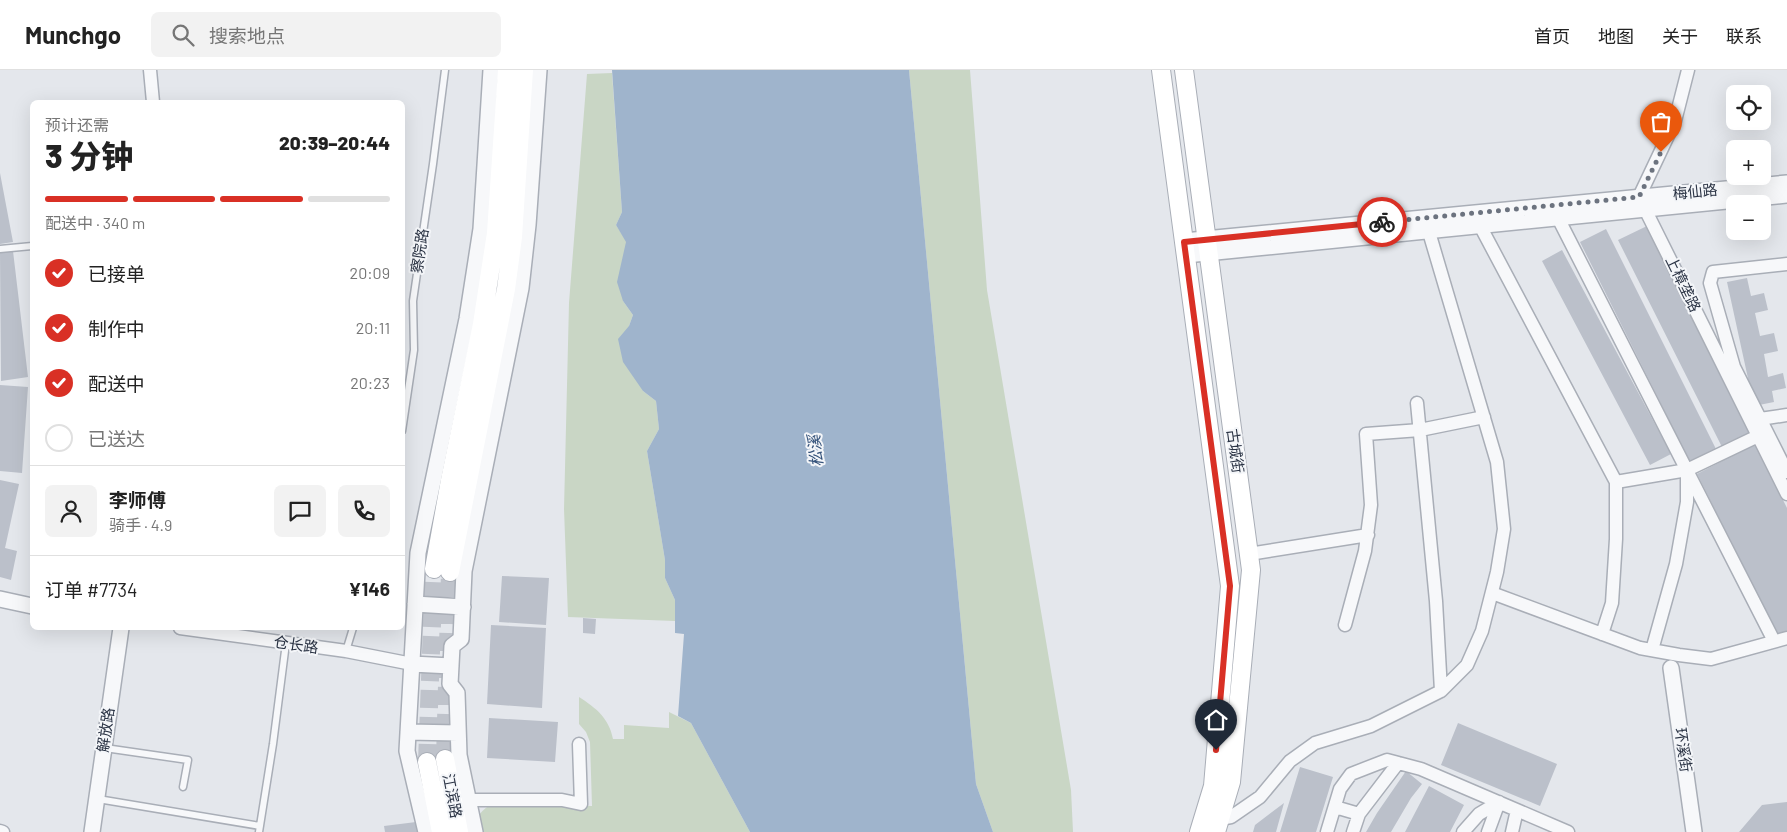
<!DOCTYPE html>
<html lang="zh">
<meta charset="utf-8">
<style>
:root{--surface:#fff;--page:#f2f2f2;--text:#222;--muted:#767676;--line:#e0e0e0;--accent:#d93025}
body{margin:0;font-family:Barlow,"Noto Sans SC",sans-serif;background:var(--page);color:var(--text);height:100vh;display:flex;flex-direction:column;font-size:19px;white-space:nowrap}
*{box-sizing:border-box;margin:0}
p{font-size:16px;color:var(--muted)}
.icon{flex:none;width:28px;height:28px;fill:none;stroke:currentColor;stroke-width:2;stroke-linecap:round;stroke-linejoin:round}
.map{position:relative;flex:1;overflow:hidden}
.side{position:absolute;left:30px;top:30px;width:375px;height:530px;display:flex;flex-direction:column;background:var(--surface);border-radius:8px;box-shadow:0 5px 20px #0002}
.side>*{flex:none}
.buttons{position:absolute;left:1726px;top:15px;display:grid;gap:10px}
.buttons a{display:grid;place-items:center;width:45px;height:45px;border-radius:8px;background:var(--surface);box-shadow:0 5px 20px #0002;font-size:25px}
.pin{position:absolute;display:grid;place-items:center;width:42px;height:42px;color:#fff;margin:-51px -21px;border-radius:50% 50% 50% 0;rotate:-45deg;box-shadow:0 0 5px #0007}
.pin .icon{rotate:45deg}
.courier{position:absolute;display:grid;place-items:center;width:50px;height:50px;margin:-25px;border:4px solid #d93025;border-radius:50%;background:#fff;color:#222;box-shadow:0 1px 6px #0007}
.overview em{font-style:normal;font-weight:800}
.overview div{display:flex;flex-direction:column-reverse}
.overview{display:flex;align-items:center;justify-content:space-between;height:85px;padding:0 15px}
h1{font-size:32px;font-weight:800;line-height:38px}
.bar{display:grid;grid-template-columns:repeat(4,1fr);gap:8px 5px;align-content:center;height:60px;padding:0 15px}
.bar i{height:6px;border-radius:4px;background:var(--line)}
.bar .active{background:var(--accent)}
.bar p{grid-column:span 4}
.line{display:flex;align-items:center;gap:12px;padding:0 15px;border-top:1px solid var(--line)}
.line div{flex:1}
.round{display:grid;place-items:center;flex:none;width:52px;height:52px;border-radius:8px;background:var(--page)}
ol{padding:0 15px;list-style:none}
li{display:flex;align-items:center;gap:15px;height:55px}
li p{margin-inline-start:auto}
li .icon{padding:5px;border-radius:50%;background:var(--accent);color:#fff;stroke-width:4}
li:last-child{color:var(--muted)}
li i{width:28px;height:28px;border:2px solid var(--line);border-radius:50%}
header{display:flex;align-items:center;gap:30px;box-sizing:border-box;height:70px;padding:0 25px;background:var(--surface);border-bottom:1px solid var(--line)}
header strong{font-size:24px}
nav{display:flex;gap:28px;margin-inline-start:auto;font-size:18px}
.search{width:350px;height:45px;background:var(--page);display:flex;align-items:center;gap:12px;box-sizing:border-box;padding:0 18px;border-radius:8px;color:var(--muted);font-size:19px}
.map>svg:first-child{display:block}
.green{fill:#c9d6c5}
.water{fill:#9fb4cc}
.building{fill:#bbc0ca}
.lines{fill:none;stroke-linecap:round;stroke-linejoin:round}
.secondary-tunnel{stroke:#bfc3cb;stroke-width:18;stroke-dasharray:18 9;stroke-linecap:butt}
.service-casing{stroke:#a9aeb7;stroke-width:9}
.minor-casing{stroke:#a9aeb7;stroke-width:15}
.tertiary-casing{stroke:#a9aeb7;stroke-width:18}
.secondary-casing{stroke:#a9aeb7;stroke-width:20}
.service{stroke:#f7f8fa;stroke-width:6}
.minor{stroke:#f7f8fa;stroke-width:12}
.tertiary{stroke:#f7f8fa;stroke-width:15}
.secondary{stroke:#fff;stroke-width:18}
.done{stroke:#6c737f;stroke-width:5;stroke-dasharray:0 9}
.route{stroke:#d93025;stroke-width:6}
.labels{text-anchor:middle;stroke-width:4;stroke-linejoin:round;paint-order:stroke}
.street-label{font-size:15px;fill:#2b3445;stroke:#f4f6f9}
.water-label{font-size:16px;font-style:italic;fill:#34527a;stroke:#f4f6f9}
</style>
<header>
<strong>Munchgo</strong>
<div class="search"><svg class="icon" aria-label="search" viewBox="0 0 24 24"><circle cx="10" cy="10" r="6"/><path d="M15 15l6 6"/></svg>搜索地点</div>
<nav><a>首页</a><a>地图</a><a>关于</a><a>联系</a></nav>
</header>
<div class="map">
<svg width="1787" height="762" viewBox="0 0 1787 762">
<rect width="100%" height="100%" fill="#e4e7ec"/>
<path class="green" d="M909 0H970L987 220 1071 720 1073 762H993L976 714Z
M612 3 622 142 616 155 627 172 623 231 633 245 629 256 643 321 656 331 659 359 647 381 665 490V508L675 530V551L568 547 564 439 569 233 587 4Z
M579 627C596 638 609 648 613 669H624V655L669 658V642L691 653 750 762H477C476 746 479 742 493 733L592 736 590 672 586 662 579 654Z"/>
<path class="water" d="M612 0H909L976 714 993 762H750L691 653 678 646 684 564 675 563V530L665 508V490L647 381 659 359 656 331 643 321 623 292 618 269 629 256 633 245 623 231 617 212 626 172 616 155 622 142Z"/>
<path class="building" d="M0 103 13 172 0 174Z
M1647 156 1750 363 1722 377 1618 170Z
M1606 159 1716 379 1690 392 1580 172Z
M1562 180 1671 384 1650 395 1542 191Z
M13 181 28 307 1 311 0 183Z
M1747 208 1751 226 1764 223 1768 240 1755 243 1760 266 1774 263 1778 281 1764 284 1768 307 1783 303 1786 318 1772 321 1774 332 1754 336 1727 212Z
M0 315 28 317 22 403 0 401Z
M1755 374 1787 438V563L1779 567 1697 404Z
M0 410 19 414 5 478 17 481 11 510 0 507Z
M502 506 549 508 546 555 499 552Z
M583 548 596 549 595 564 583 563Z
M491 555 546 558 542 638 487 634Z
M489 648 558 652 555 692 487 688Z
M1458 653 1557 694 1540 736 1441 695Z
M1300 697 1333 707 1316 762H1280Z
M1406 701 1422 714 1411 728 1391 762H1366L1377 743Z
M1429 716 1464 735 1450 762H1405Z
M1787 732V762H1739L1762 735Z
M1284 733 1276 762H1253L1255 755Z
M416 752 417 762H385L384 756Z"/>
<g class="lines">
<path class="secondary-tunnel" d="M445 689 450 502
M427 692 434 499"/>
<defs>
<path id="service" d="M0 179 32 176
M402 361 414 280 413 231 433 94 445 0
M346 581 353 558
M105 678 188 690 183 717
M98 729 260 756
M259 762 273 674 286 573"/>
<path id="minor" d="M150 0 153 32
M1688 0 1675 51 1639 127 1787 424
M1554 140 1774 571
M1476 148 1616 412V469L1612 533 1602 564
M1787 194 1713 202 1710 213 1734 297 1787 402
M1417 333 1436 531 1441 621
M1760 349 1787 345
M1616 412 1687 400 1758 366
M1249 484 1368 465
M1492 523 1640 578 1679 585 1711 589 1787 568
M1345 555 1365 481 1371 435 1366 364 1420 360 1484 347
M180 558 346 581 412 594
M1652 580 1676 494 1687 432V402
M468 730H562L581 734 579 674
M1335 737 1359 744
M1220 749 1231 747 1260 727 1290 691 1315 673 1371 656 1441 621 1467 595 1482 561 1497 502 1504 459 1497 392 1426 152
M0 761 3 762
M1327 762 1340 719 1351 704 1387 690 1421 699 1568 762
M1353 762 1359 744 1398 693
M1463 762 1479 744 1499 732
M1488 762 1499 732
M1512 762 1517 740"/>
<path id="tertiary" d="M1184 171 1787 113
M1186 185 1787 125
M0 529 32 536
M415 534 463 537
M412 594 451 596
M1671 598 1694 762
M408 662 458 663
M92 762 121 558
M426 762 407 681 418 483 467 249 481 159 491 0
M475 762 459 685 457 623 450 614 452 576 461 569 464 501 521 218 528 155 539 0"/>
<path id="secondary" d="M1161 0 1230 516 1213 716 1199 762
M1184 0 1251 500 1231 712 1216 762
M434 499 450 410 482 254 496 163 507 0
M450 502 506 219 513 167 524 0
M445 689 459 762
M427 692 441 762"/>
</defs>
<use href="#service" class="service-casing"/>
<use href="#minor" class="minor-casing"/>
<use href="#tertiary" class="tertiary-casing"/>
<use href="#secondary" class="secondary-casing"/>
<use href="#service" class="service"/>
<use href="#minor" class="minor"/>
<use href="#tertiary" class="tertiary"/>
<use href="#secondary" class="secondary"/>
</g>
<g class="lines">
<path class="done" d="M1382 152 1639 127 1661 82"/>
<path class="route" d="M1216 680 1230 516 1184 172 1382 152"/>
</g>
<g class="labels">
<g class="street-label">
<text transform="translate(1695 122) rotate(-6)" y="5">梅仙路</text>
<text transform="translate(420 181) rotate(-81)" y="5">察院路</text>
<text transform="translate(1683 214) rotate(64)" y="5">上樟垄路</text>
<text transform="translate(1235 381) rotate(82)" y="5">古城街</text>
<text transform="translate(296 575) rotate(8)" y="5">仓长路</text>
<text transform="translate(106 660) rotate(-82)" y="5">解放路</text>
<text transform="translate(1683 680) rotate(82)" y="5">环溪街</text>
<text transform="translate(452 726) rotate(79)" y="5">江滨路</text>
</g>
<g class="water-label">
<text transform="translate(815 381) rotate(-96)" y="6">松溪</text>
</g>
</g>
</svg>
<div class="buttons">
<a><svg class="icon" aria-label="locate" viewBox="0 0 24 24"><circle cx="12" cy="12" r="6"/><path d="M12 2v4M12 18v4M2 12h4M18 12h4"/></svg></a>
<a>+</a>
<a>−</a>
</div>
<div class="pin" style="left:1661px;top:82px;background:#ea580c"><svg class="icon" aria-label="bag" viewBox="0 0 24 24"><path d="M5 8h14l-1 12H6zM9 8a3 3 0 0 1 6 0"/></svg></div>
<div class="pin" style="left:1216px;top:680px;background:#1f2937"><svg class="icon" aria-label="home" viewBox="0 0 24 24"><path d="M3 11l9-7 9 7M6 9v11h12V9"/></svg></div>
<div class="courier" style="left:1382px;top:152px"><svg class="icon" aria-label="bike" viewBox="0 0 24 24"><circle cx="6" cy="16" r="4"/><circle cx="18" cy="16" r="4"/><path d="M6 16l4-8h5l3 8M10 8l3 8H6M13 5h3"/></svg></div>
<section class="side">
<div class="overview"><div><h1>3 分钟</h1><p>预计还需</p></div><em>20:39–20:44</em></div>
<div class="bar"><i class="active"></i><i class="active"></i><i class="active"></i><i></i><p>配送中 · 340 m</p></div>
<ol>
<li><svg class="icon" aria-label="check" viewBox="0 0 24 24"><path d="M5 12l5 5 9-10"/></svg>已接单<p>20:09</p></li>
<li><svg class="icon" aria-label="check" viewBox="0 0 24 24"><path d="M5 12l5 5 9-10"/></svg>制作中<p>20:11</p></li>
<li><svg class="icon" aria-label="check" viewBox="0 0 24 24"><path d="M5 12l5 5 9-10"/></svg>配送中<p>20:23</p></li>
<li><i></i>已送达</li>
</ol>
<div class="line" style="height:90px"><a class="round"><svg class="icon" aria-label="person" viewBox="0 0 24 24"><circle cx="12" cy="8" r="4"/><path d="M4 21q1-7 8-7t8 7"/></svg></a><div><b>李师傅</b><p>骑手 · 4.9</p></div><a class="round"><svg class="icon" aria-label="chat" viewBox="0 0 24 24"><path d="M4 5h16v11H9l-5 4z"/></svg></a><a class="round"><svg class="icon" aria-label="phone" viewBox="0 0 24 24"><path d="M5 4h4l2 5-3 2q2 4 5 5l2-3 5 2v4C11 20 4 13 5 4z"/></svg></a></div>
<div class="line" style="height:65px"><div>订单 #7734</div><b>¥146</b></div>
</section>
</div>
